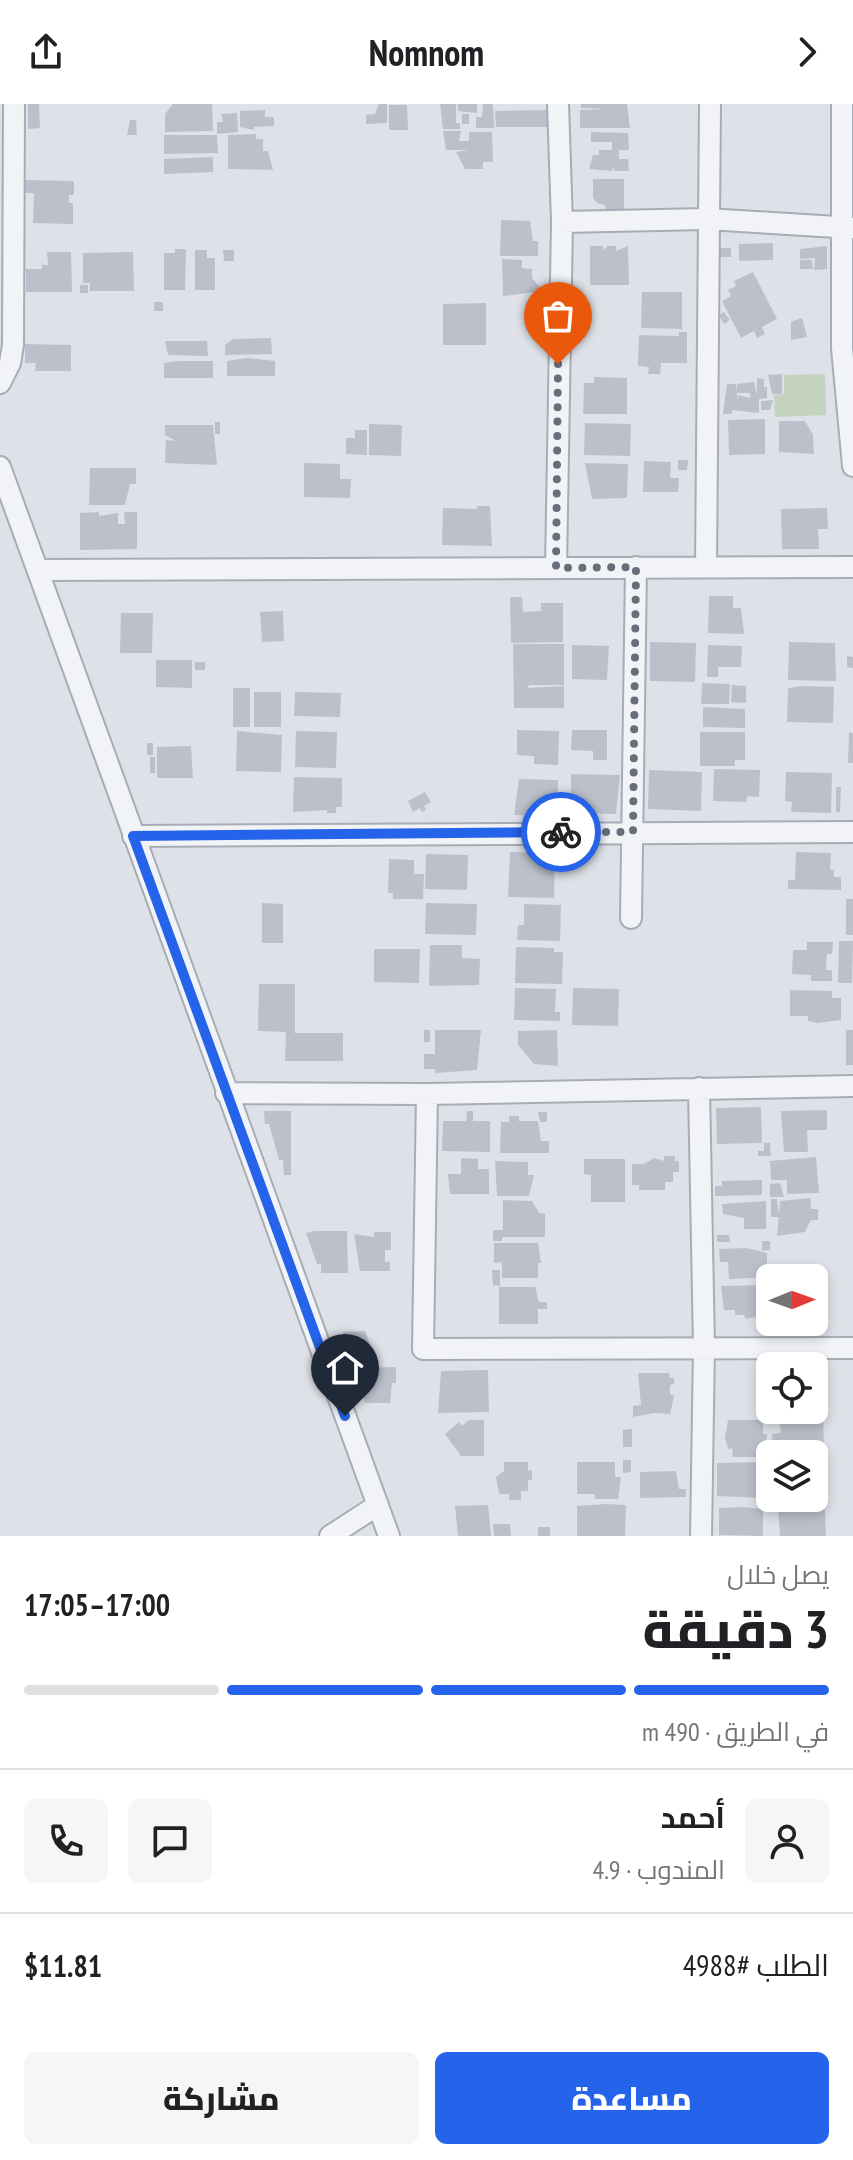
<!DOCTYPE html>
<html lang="ar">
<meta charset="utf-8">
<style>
:root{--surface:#fff;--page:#f6f6f6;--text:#202124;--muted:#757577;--line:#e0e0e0;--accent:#2563eb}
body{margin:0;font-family:"PT Sans Narrow",Cairo,sans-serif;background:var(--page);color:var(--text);direction:rtl;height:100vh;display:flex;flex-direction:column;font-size:30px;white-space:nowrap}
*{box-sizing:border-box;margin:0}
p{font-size:26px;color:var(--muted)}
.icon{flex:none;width:44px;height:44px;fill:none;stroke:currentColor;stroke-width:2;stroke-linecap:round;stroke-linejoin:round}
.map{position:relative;height:1432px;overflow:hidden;direction:ltr}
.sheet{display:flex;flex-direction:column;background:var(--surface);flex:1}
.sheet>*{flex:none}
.needle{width:52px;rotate:89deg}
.fabs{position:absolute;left:756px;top:1160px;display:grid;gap:16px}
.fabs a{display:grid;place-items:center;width:72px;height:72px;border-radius:12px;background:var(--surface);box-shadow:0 4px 12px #0003;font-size:40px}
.pin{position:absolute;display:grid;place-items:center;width:68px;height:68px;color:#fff;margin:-82px -34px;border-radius:50% 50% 50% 0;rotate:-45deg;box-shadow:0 0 8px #0007}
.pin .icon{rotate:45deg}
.courier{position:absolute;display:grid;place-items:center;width:80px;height:80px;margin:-40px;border:6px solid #2563eb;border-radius:50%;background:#fff;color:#222;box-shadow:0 2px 10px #0007}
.summary em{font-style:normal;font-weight:800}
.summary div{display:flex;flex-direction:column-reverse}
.summary{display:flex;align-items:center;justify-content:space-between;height:136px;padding:0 24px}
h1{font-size:52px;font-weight:800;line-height:60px}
.bar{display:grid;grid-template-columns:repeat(4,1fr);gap:12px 8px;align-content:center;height:96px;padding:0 24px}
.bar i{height:10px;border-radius:6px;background:var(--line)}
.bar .current{background:var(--accent)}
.bar p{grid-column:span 4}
.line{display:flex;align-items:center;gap:20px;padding:0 24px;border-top:2px solid var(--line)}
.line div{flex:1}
.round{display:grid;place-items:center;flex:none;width:84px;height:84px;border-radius:12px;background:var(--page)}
.primary-button{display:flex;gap:16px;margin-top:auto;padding:16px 24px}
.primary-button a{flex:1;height:92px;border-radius:12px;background:var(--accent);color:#fff;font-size:32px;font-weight:800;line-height:92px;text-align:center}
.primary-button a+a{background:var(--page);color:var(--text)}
header{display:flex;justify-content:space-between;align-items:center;height:104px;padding:0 24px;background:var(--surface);font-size:36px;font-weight:800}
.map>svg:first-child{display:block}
.green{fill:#c3d3bf}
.building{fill:#bbc0cb}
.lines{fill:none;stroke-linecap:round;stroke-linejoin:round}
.minor-casing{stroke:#a7acb6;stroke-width:24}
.minor{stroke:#f1f3f6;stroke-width:20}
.done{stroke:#666e7b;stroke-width:8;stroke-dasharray:0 14.4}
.route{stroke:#2563eb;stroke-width:10}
</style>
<header><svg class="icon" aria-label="forward" viewBox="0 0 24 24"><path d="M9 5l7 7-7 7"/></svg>Nomnom<svg class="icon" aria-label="share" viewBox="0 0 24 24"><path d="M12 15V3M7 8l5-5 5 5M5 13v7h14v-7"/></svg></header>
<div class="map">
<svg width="853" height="1432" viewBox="0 0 853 1432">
<rect width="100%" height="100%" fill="#dee2e8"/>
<path class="green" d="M825 270 826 311 775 313 774 291 784 290V271Z"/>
<path class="building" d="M28 0H39L40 24 28 25Z
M173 0H212L213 27 165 28V10Z
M379 0H387V19L366 20V11L375 10Z
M440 0H456V19H460V25H443Z
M458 0H477V9L458 7Z
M483 0H493L494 24H476V13H482Z
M581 0H627L630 24H580V6L607 5 581 4Z
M389 1H407L408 26H389Z
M265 6V13H274V22L254 23V26L240 23V7Z
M547 6 548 23H496L495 7Z
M237 9 238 28 217 30V18H223L221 10Z
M462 10H469V20H462Z
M130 16H136L137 31H127Z
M443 27H461L459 37H469V28H492L493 58H483V65H465L456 48 469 46H446Z
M591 28 628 29 629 46H619V55H628L629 67H614V63L612 67 589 65 593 51H599V46H612V38H591Z
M256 30V35H263V47H268L273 66 228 65V31Z
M164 31H217L218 49 164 50Z
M213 53V68L164 70V55Z
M593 75H624V113H606L605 101 597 99 593 94Z
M25 76 74 77V91H69V99H73V120L33 119 34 89H25Z
M501 116 530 117 533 137H538V152H500Z
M773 139V156L739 157V140Z
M590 142H603L604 147 607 142H616V147L628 142 629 181H590Z
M827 142V165L814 166 815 154 800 155V145Z
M718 144H731V153H718Z
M175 145H186L185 186H164V149H175Z
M195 146H207V154H215V186H195Z
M223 146H234V157H224Z
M47 148H71L72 188H26V165H42V161H48Z
M133 148 134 187H90V179H83V149Z
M502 155 522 156V164L532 165V174L543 187 503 192Z
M800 156H812L813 165H800Z
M753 168 777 215 762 223 765 230 757 234 754 227 741 234 722 197 731 192 728 186 736 182 734 177Z
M80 181H88V189H80Z
M642 188H682V225L641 224Z
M154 198H163V207H154Z
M486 199V241H443V200Z
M724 208 730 216 724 220 719 211Z
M802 214 807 233 791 236V218Z
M679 228H687V259H661L660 270H648L649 263 638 262 639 231 679 232Z
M271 234 272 250 225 251V241L233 235Z
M165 237H207L208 252 168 251Z
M25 240 71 241V267H35L36 259H25Z
M246 254 275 257V272H227V257Z
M177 257H213V274H164V259Z
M782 270V290H772L768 271Z
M594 273 627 274V310H583L584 279H594Z
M757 274 764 275V283H767V294L759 295V309L732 306V310H723L727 280H736L738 298V291L750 294V289H737V280L754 278 757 290Z
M773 296 770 306H761V297Z
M765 315V350L729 351 728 316Z
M779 317H805L813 331 814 350 779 348Z
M215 318H220V330H215Z
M585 319 631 320 630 352 584 351Z
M369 320 402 321 401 352 369 351Z
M165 321H213L217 361 165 359 166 336 176 337 165 331Z
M355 326H367V351L346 350V334H355Z
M678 356H688L687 366H678Z
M644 357 671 358 670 374H679L678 388H643Z
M304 359 340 360V375H351L350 394 304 393Z
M585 359 628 360 627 394 592 395Z
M90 364H136V380H130L125 401H89Z
M477 402H490L492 442 442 441 443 404 477 405Z
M827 404 828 425H818L819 445H782L781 405Z
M99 408V412L118 409V420H125L124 408H137V445L80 446V409Z
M709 492H733V504H741L744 530 708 529Z
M510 493H522L523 508 541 507V499H563V538L511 539Z
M283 507 284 537 262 538 260 508Z
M121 509H153L152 549H120Z
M650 538 696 539 695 578 650 577Z
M789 538 835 539 836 577 788 576Z
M513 540H564V581H529L528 584 564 582V604H514Z
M572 541 609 542 607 576 572 575Z
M708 541 742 542 741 563H718V573H707Z
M847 552 853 553V564L847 563Z
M156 556H192V584L156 583Z
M195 558H205V566H195Z
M702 579 730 580 729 600H701Z
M732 581 746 582V599L731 598Z
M803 582 834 583 833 619 787 618 788 584Z
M233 584H250V623H233Z
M254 588H281V623H254Z
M295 588 341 589 340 613 294 612Z
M703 603 745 605V624L703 623Z
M517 626 559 627 558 661 534 660V652L517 651Z
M572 626H607V656H593V647L571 646Z
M237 627 282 631 281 668 236 667Z
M296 627 337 628 336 664 295 663Z
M700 628H745V656H735V662H700Z
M849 628 853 629V659H848Z
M147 639H153V651H147Z
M191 642 193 674H157V643Z
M150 653H155V669H150Z
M714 665 760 666 759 693 747 692 746 698 713 697Z
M649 666 702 668 701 707 648 705Z
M786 668 832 669 831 709 791 708 792 698 785 697Z
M571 670 620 671 616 710 571 709Z
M294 673 342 674V703H336V709H327V706L293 708Z
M519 675 558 676 557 712 514 711Z
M836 683H841L840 708H836Z
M425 688 431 698 424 702 426 706 422 708 420 704 413 708 408 697Z
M510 748 555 749 554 794 508 793Z
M796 748 831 749 830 766H834V773H841V786L788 785V776H795Z
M426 750 468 751 467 786 425 785Z
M389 755 414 756V770H424L423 795H393V789H388Z
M846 795H853V831H846Z
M262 799 283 800V839H262Z
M426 799 477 800 476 831 425 830Z
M524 800 561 801 560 837 517 836 518 821H524Z
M839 837H853L852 879H838Z
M807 838H833L832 850H827L826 866H832V877H811V871L792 870 793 846H807Z
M430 841H462V854L480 855 479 881 429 882Z
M516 843 554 844V848H563L562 880 515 879Z
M374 845H420L419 879 374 878Z
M259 880H295V929H343V957H285L286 928 258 927Z
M515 884 556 885 555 908H560V917L514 916Z
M573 884 619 885 618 922 572 921Z
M790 886 832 887V894H841V916L817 919 808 917V912H790Z
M424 926H430V938H424Z
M435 926H481L477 966 435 969V965H424V950H435Z
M557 926 558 962 534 960 518 941V927Z
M846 926H853V961H846Z
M761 1003 762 1039 717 1040 716 1004Z
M827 1006V1026H807L808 1048H784L781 1007Z
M264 1007H291V1071H284L283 1056H279L269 1020H265Z
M467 1007H473V1017H490V1048L442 1047 443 1017H466Z
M538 1008H547V1018H540Z
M509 1012H519V1017H538L541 1037H549V1049H500L501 1018H509Z
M764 1039H770L771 1052H758V1047H764Z
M664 1052H675V1057H679V1068H673V1078H665V1086H639V1081H632V1060H644L654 1054 664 1057Z
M816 1053 819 1089 787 1090V1076H771L770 1057Z
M461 1054 478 1055V1065H489V1090H450L448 1070H461Z
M584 1055H625V1098H591V1071L584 1070Z
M495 1057 528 1058V1071H534L529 1092H497Z
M762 1076V1091L715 1092V1082H722V1077Z
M780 1079 784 1093H770V1080Z
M810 1094 811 1105H818V1116H811L805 1128 777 1132 780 1097Z
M771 1095H777L779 1113H771Z
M503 1096 532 1097 539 1109 545 1110V1133H502V1137H493V1126H503Z
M766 1097V1125H744V1114L723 1110 722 1100Z
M315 1127H347L348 1169H321V1160H317L306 1129Z
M374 1128H391V1146H385V1158H390V1167H360L354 1130 374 1133Z
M717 1131H729L730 1138H717Z
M762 1137H770V1146L762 1147Z
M494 1139H538L541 1159H538V1174H502V1158L494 1159Z
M746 1144 767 1149V1173L729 1175 728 1158H720L719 1145Z
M492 1166H500V1182L493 1181Z
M767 1181V1211L746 1215 744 1211H735V1206H724L721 1182Z
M499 1183H535L539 1198H547V1205H538V1220H499Z
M365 1227 374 1252 351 1255 343 1228Z
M396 1263V1279H392L390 1299H365L353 1264Z
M488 1266 489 1308 438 1309 441 1267Z
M638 1269H669L670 1274H674V1280L670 1281V1290L674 1292 670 1310 654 1309 633 1313V1302L641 1301Z
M772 1306H804V1311H772Z
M810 1313H823L824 1345 773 1350 772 1330 781 1329 780 1320 810 1319Z
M469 1316H484V1352H461L445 1330 459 1318 462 1322Z
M728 1316H763V1330H767L764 1353H733L732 1344 728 1345 725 1334Z
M632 1325V1343H623V1326Z
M623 1356H631V1368L623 1369Z
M504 1358H528V1367L532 1366V1376H528V1387H521V1396H509V1390H499L496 1373 504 1367Z
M577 1358H615V1373H621L618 1395H595V1390H577Z
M762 1358 763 1394 717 1392V1359Z
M676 1367 679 1385H686V1393L640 1394V1368Z
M811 1399V1405H825L826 1432H780L778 1400Z
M606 1400 626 1401 625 1432H577V1402Z
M488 1401 491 1432H458L455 1402Z
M742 1403 763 1405V1432L719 1431V1404Z
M493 1420H510L511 1432H494Z
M538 1423H550V1432H538Z"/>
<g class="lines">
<defs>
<path id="minor" d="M842 0V244L853 362
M562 118 707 115 853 124
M0 279 10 259 13 241 14 0
M0 363 389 1432
M706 463 710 0
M556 464 562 118 558 0
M38 466 853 463
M133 732 853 728
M631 814 636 463
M699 984 704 1243 701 1432
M226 989 427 990 853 982
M427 990 423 1245 853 1244
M330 1432 378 1401"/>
</defs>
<use href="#minor" class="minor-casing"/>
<use href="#minor" class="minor"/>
</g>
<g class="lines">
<path class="done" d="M558 260 556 464 636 463 633 728H561"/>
<path class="route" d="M345 1312 133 732 561 728"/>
</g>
</svg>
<div class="fabs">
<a><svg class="needle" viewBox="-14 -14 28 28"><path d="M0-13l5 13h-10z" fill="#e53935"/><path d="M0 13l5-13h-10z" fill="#757577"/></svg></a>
<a><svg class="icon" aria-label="locate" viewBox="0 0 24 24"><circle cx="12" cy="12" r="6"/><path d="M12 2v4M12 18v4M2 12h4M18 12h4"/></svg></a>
<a><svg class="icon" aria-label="layers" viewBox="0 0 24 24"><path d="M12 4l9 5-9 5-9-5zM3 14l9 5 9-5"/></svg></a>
</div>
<div class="pin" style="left:558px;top:260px;background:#ea580c"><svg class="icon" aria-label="bag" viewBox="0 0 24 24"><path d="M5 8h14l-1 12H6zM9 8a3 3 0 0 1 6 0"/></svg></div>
<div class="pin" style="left:345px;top:1312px;background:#1f2937"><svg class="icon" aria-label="home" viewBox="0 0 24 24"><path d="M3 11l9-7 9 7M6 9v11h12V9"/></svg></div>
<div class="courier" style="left:561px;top:728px"><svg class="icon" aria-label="bike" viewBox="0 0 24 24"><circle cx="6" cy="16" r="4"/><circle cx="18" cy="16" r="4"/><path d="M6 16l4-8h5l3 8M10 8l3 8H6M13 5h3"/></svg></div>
</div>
<section class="sheet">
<div class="summary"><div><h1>3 دقيقة</h1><p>يصل خلال</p></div><em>17:00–17:05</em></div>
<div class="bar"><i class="current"></i><i class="current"></i><i class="current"></i><i></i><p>في الطريق · 490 m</p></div>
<div class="line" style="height:144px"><a class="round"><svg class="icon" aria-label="person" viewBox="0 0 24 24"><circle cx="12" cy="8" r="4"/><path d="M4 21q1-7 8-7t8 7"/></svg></a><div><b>أحمد</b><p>المندوب · 4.9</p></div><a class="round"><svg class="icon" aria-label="chat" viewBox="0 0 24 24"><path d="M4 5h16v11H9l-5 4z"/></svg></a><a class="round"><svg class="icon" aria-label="phone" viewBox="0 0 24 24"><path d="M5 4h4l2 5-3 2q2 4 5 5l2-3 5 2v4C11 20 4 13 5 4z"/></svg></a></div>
<div class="line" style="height:104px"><div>الطلب #4988</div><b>$11.81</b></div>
<div class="primary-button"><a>مساعدة</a><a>مشاركة</a></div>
</section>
